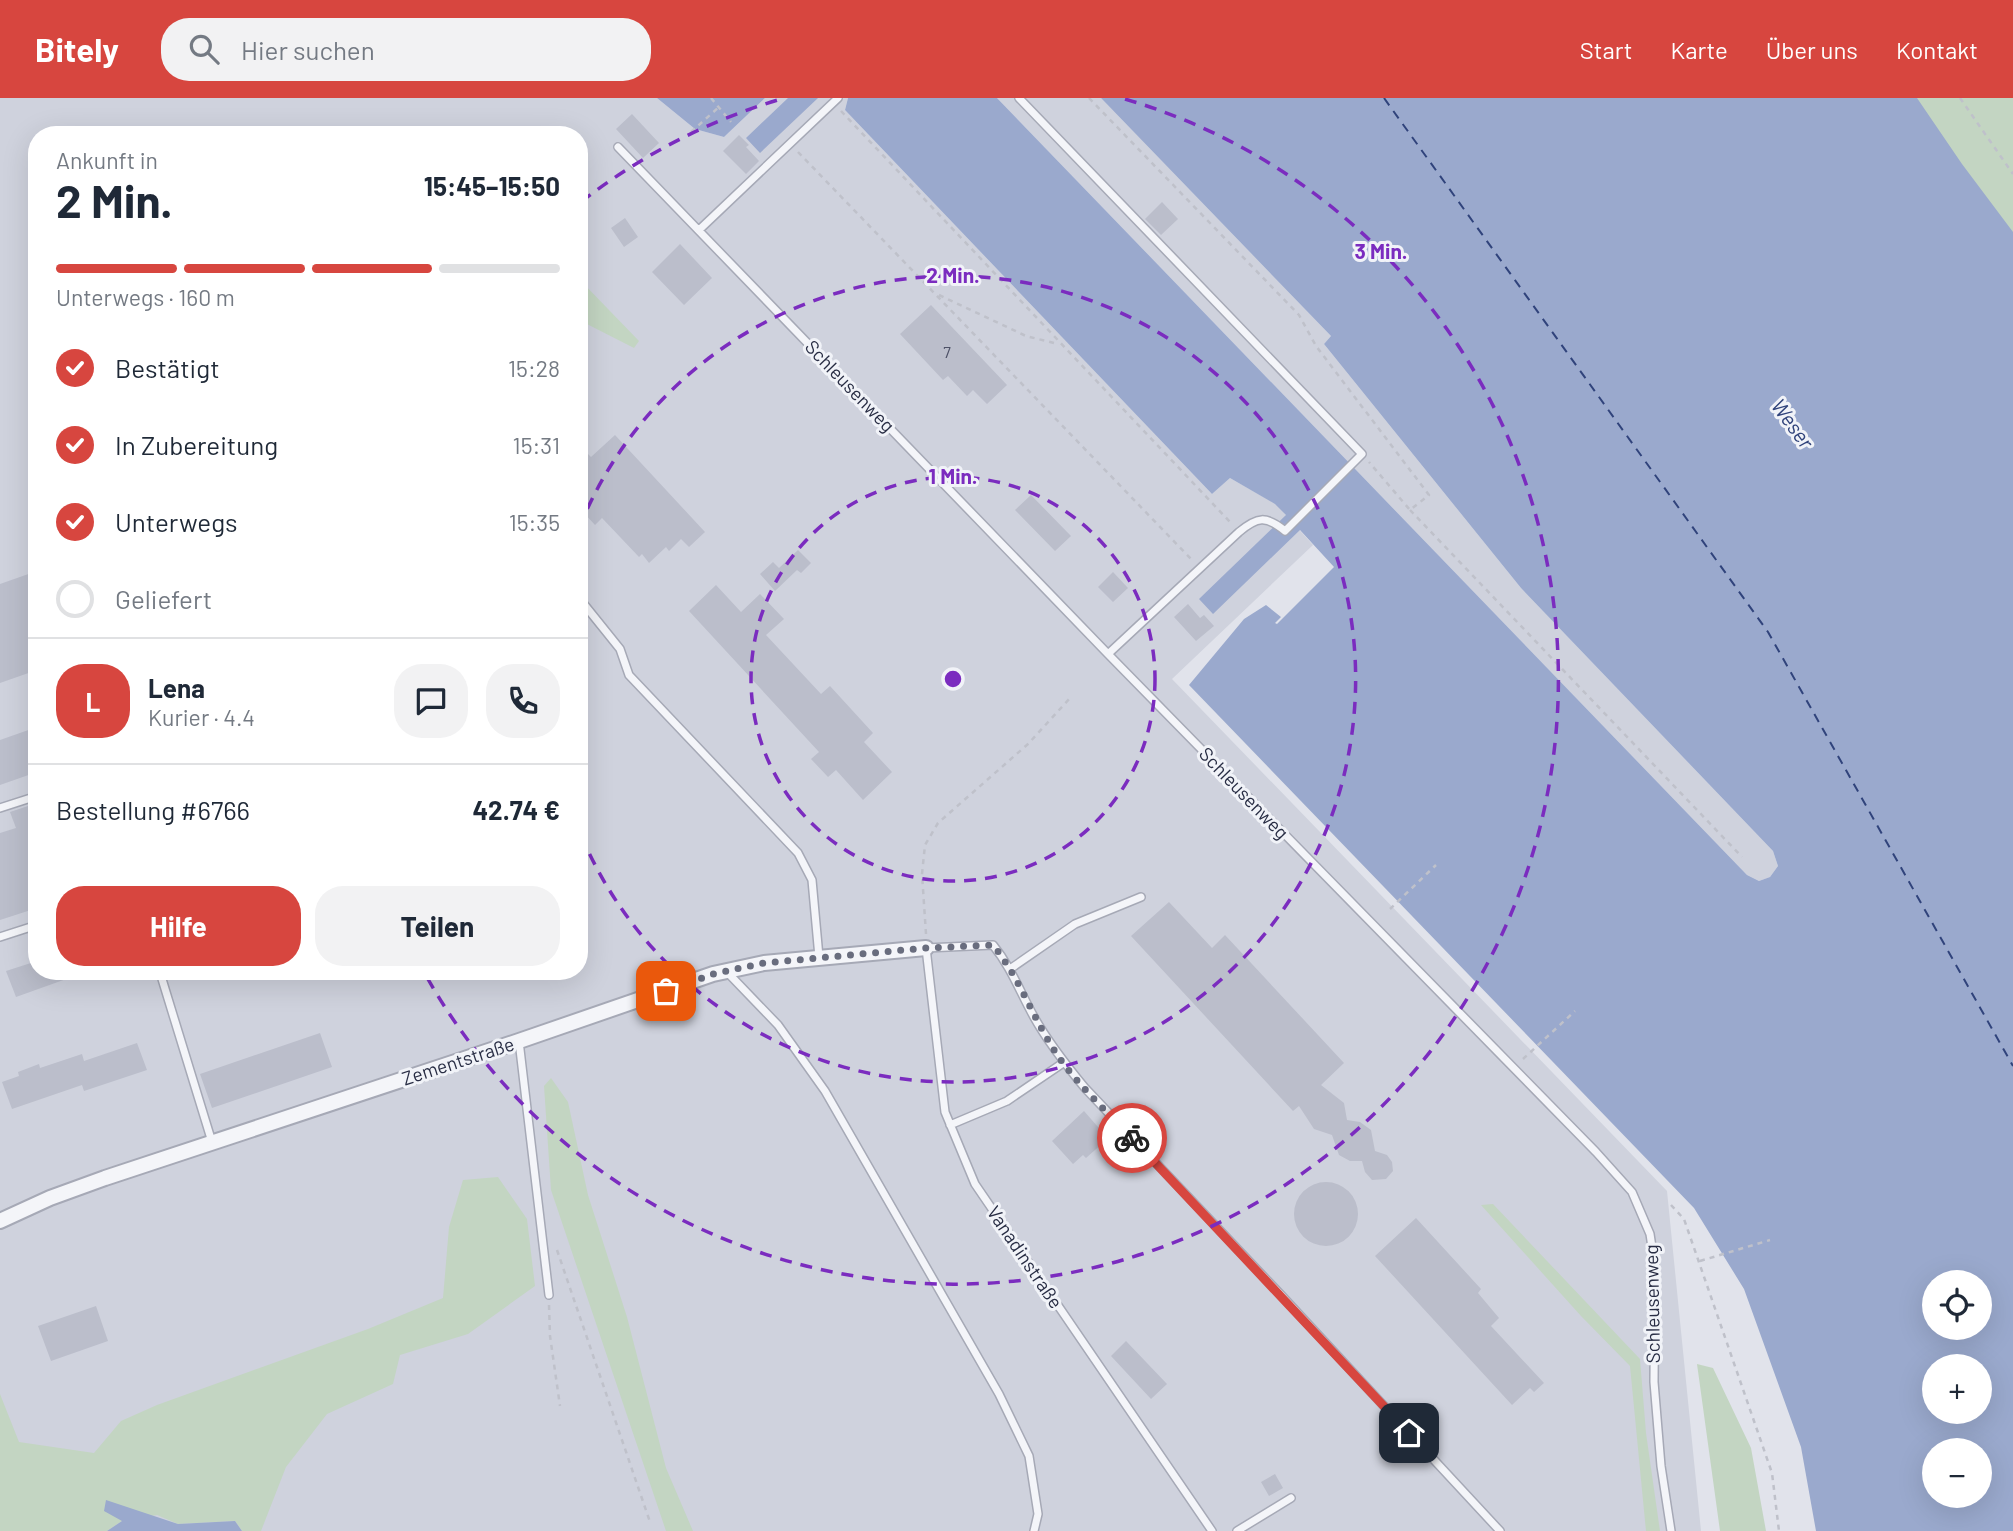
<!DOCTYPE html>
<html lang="de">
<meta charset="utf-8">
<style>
:root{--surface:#fff;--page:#f2f2f3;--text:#1f2937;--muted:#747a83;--line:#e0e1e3;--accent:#d7463f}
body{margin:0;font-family:Barlow,sans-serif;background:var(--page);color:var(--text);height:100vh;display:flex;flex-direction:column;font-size:26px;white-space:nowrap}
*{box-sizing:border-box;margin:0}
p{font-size:23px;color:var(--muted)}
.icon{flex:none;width:38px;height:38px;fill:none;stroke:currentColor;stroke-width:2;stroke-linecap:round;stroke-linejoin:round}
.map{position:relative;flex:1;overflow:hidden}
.panel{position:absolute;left:28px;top:28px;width:560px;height:854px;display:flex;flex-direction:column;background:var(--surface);border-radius:28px;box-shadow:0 7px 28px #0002}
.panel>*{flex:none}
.controls{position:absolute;left:1922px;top:1172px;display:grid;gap:14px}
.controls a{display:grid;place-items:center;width:70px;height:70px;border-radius:50%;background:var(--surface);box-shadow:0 7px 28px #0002;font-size:35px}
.pin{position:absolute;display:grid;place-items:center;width:60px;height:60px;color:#fff;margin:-30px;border-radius:14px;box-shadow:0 4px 10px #0006}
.courier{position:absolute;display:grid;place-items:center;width:70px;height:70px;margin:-35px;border:5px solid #d7463f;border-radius:50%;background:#fff;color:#222;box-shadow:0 2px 9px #0007}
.head em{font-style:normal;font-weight:700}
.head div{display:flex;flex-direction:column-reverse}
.head{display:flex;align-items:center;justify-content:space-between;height:119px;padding:0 28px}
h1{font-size:46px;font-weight:700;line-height:52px}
.bar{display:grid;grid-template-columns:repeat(4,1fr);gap:10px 7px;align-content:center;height:84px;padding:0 28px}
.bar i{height:9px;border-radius:5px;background:var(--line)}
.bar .current{background:var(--accent)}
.bar p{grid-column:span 4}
.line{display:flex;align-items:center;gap:18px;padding:0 28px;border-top:2px solid var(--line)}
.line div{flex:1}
.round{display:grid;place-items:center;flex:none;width:74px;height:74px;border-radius:28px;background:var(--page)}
ol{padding:0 28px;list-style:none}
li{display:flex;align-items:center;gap:21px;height:77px}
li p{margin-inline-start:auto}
li .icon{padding:7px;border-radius:50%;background:var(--accent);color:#fff;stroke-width:4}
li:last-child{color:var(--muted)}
li i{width:38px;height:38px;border:4px solid var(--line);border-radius:50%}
.cta{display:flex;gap:14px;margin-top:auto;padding:14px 28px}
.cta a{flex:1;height:80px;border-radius:28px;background:var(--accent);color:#fff;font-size:28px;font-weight:700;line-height:80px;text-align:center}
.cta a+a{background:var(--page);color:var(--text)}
header{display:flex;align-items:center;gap:42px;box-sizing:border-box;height:98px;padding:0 35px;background:var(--accent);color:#fff}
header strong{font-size:33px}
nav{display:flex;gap:38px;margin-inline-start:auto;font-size:24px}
.search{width:490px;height:63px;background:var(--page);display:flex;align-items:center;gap:18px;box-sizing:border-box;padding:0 24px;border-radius:28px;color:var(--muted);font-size:26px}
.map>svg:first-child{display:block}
.built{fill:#cfd2dd;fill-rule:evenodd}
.green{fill:#c3d5c2}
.water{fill:#9aa9cd;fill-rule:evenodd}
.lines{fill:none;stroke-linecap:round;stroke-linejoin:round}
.ferry{stroke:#30437b;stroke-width:2;stroke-dasharray:9 7;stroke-linecap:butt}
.building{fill:#bbbecb}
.lane-casing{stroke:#a6a9b6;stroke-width:10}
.street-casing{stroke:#a6a9b6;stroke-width:18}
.path{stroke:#bfc1ca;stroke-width:2.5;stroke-dasharray:5 5;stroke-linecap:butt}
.lane{stroke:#f4f5f9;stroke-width:7}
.street{stroke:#f4f5f9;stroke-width:14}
.done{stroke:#696d7e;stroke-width:7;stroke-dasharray:0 12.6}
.route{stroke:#d7463f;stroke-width:9}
.ring{fill:none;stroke:#7b2cbf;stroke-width:3.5;stroke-dasharray:12 9}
.labels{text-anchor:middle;stroke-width:6;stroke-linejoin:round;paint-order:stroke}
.number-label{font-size:16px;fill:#4d5166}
.street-label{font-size:19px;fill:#282d44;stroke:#f1f3f8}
.water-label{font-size:21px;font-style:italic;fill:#30437b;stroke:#f1f3f8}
.centre{fill:#7b2cbf;stroke:#f1f3f8;stroke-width:3.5}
.ring-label{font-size:21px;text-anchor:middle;font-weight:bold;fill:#7b2cbf;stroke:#f1f3f8;stroke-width:6;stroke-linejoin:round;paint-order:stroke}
</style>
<header>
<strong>Bitely</strong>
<div class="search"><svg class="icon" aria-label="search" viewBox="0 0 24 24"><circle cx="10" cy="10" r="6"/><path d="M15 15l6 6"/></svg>Hier suchen</div>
<nav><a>Start</a><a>Karte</a><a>Über uns</a><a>Kontakt</a></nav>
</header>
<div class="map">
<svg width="2013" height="1433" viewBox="0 0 2013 1433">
<rect width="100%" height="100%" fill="#e1e3eb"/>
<path class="built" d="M0 0H657L695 31 724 39 765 0H848L845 12 1212 396 1230 380 1276 406 1313 447 1172 581 1667 1093 1701 1433H0ZM37 37H579V873H37Z
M997 0H1101L1331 238 1324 246 1521 490 1773 753 1778 768 1770 779 1759 783 1747 777Z"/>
<path class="green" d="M1914 0H2013V141Z
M579 181 639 243 634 250 579 222Z
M551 980 568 1004 588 1097 627 1219 666 1370 693 1433H666L551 1092 544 988Z
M498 1079 527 1121 535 1188 468 1236 400 1257 393 1286 327 1316 286 1369 261 1433H242L235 1423 178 1426 157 1417 122 1423 107 1433H0V1296L19 1344 94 1355 121 1323 157 1307 368 1231 443 1200 449 1129 463 1082Z
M1493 1106 1640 1261 1646 1335 1660 1433H1646L1630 1268 1581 1218 1481 1107Z
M1697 1266 1713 1270 1751 1350 1766 1433H1720Z"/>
<path class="water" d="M657 0H765L724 39 695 31Z
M788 0H818L760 55 746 40Z
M848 0H997L1747 777 1759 783 1770 779 1778 768 1773 753 1521 490 1324 246 1331 238 1101 0H1917L1962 66 2013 134V1433H1816L1801 1349 1744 1191 1694 1110 1189 587 1244 521 1266 507 1281 519 1275 525 1277 526 1334 469 1300 432 1213 516 1199 501 1286 417 1275 406 1230 380 1212 396 845 12ZM1934 1185H1979V1230H1934ZM1934 1269H1979V1314H1934ZM1934 1353H1979V1398H1934Z
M106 1402 178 1426 235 1423 242 1433H107L122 1423 104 1413Z"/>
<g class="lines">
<path class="ferry" d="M1384 0 1768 534 2013 968"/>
</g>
<path class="building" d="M632 16 659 45 643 60 616 31Z
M739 37 749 47 746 49 759 63 746 76 723 53Z
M1162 104 1178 121 1161 137 1145 121Z
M625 120 638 139 624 149 611 130Z
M680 146 712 180 684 207 652 174Z
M931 207 1007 287 987 306 973 292 967 298 948 278 943 282 900 236Z
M615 337 705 434 689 449 681 441 669 453 666 449 649 465 642 456 639 459 602 420 595 427 583 414 590 408 579 396V347L591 359Z
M1031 397 1071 438 1055 453 1015 412Z
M798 452 811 465 801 475 797 472 775 493 760 476 773 464 779 470Z
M37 473V572L0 585V486Z
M1113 474 1128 490 1113 504 1098 489Z
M716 487 741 514 760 496 784 521 766 537 821 596 830 588 873 635 864 644 892 674 863 702 836 672 828 679 811 661 819 654 689 513Z
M1188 506 1200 520 1204 517 1214 528 1196 543 1174 519Z
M37 629V674L0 687V642Z
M37 705V810L0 822V735L16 730 10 714Z
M1169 804 1212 850 1225 837 1344 965 1321 987 1344 1005 1347 1022 1360 1024 1371 1032 1375 1053 1387 1057 1392 1064 1393 1073 1386 1081 1372 1082 1365 1074 1362 1063H1350L1339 1057 1332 1037 1314 1031 1299 1008 1293 1013 1131 838Z
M37 863V873H83V875L16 899 6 873Z
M320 935 332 969 212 1010 200 976Z
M137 945 147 972 84 993 82 987 12 1011 2 984 19 978 18 974 39 966 40 970 82 956 84 963Z
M1084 1013 1105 1037 1101 1041 1104 1044 1086 1060 1083 1057 1073 1066 1052 1043Z
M1294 1116a32 32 0 1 1 64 0a32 32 0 1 1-64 0Z
M1416 1120 1481 1191 1478 1195 1499 1220 1491 1228 1544 1285 1534 1294 1530 1290 1512 1307 1375 1158Z
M96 1208 108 1243 51 1263 38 1228Z
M1126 1243 1167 1286 1151 1301 1111 1258Z
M1275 1376 1283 1390 1269 1398 1261 1384Z"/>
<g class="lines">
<defs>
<path id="lane" d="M1019 0 1362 356 1285 433C1266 417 1257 419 1239 434L1108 556
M618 49 1108 556 1596 1054 1632 1094 1650 1136 1655 1169 1654 1284 1661 1368 1671 1433
M699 132 838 0
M579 500 620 551 629 577 798 755 812 782 819 859
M0 710 37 698
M0 839 37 827
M1010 871 1075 826 1141 799
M164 873 162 881 212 1044
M727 874 778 927 825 993 999 1296 1029 1358 1038 1416 1034 1433
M519 943 549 1197
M950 1027 1007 1003 1063 965
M1212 1433 975 1086 945 1014 926 850 993 847C1011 869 1020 894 1034 919 1048 944 1066 967 1085 990L1282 1198 1500 1433
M1237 1433 1291 1400"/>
<path id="street" d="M0 1123 50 1100 105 1080 519 943 713 876 764 865 926 850"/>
</defs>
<use href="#lane" class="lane-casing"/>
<use href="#street" class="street-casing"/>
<path class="path" d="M711 0 731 24
M1089 0 1299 217 1316 248 1429 397 1410 412 1369 364
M1960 0 2013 76
M841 13 1231 425
M691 34 719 9
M798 54 1192 462
M939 197 1026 238 1058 246
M1410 412 1742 759
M1390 811 1436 767
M926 836 922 776 925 747 938 725 1028 646 1071 599
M1523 961 1575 913
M1671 1107 1684 1121 1772 1375 1779 1433
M557 1152 650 1424
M1700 1163 1770 1142
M549 1207 550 1238 560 1308"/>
<use href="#lane" class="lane"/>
<use href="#street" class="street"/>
</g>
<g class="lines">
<path class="done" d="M666 893 713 876 764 865 926 850 993 847C1019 879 1033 920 1056 955 1077 986 1106 1013 1132 1040"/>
<path class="route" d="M1132 1040 1409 1335"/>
</g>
<g class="ring">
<circle cx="953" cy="581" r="202"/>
<path d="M579 430A403 403 0 1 1 579 732"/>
<path d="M581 104A605 605 0 0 1 781 1M1125 1A605 605 0 1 1 424 874"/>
</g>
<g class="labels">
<g class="number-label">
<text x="947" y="260">7</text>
</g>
<g class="street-label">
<text transform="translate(850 288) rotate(46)" y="7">Schleusenweg</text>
<text transform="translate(1244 695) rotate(46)" y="7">Schleusenweg</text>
<text transform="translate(458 963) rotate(-18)" y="7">Zementstraße</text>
<text transform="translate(1025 1159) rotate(56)" y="7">Vanadinstraße</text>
<text transform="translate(1652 1206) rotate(-91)" y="7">Schleusenweg</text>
</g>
<g class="water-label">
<text transform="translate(1792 326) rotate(54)" y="7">Weser</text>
</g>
</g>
<circle cx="953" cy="581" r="10" class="centre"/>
<g class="ring-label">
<text x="1381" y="161">3 Min.</text>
<text x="953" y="185">2 Min.</text>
<text x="953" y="386">1 Min.</text>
</g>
</svg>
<div class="controls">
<a><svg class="icon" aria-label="locate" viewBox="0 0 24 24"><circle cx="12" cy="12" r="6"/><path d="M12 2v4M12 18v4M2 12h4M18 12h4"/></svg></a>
<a>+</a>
<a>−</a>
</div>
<div class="pin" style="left:666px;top:893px;background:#ea580c"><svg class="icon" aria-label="bag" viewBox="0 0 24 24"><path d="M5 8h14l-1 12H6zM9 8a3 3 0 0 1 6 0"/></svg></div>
<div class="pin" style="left:1409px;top:1335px;background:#1f2937"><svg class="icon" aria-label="home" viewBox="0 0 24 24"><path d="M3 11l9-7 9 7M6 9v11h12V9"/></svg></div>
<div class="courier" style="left:1132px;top:1040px"><svg class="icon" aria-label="bike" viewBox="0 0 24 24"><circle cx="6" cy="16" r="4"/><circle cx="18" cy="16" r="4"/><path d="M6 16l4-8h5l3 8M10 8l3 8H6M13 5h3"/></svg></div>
<section class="panel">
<div class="head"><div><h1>2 Min.</h1><p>Ankunft in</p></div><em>15:45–15:50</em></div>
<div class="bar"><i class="current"></i><i class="current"></i><i class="current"></i><i></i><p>Unterwegs · 160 m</p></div>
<ol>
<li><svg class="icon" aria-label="check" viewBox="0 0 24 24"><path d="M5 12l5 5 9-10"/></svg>Bestätigt<p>15:28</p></li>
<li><svg class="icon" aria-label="check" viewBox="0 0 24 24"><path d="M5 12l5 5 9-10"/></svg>In Zubereitung<p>15:31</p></li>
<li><svg class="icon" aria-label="check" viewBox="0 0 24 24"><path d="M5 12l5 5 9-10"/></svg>Unterwegs<p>15:35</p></li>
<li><i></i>Geliefert</li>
</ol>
<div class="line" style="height:126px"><b class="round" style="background:var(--accent);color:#fff">L</b><div><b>Lena</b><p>Kurier · 4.4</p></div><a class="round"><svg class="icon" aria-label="chat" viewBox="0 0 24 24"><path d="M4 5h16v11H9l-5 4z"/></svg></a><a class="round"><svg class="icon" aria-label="phone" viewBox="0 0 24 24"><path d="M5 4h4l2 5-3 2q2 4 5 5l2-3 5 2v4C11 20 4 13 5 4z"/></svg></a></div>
<div class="line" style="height:91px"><div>Bestellung #6766</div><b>42.74 €</b></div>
<div class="cta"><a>Hilfe</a><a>Teilen</a></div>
</section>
</div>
